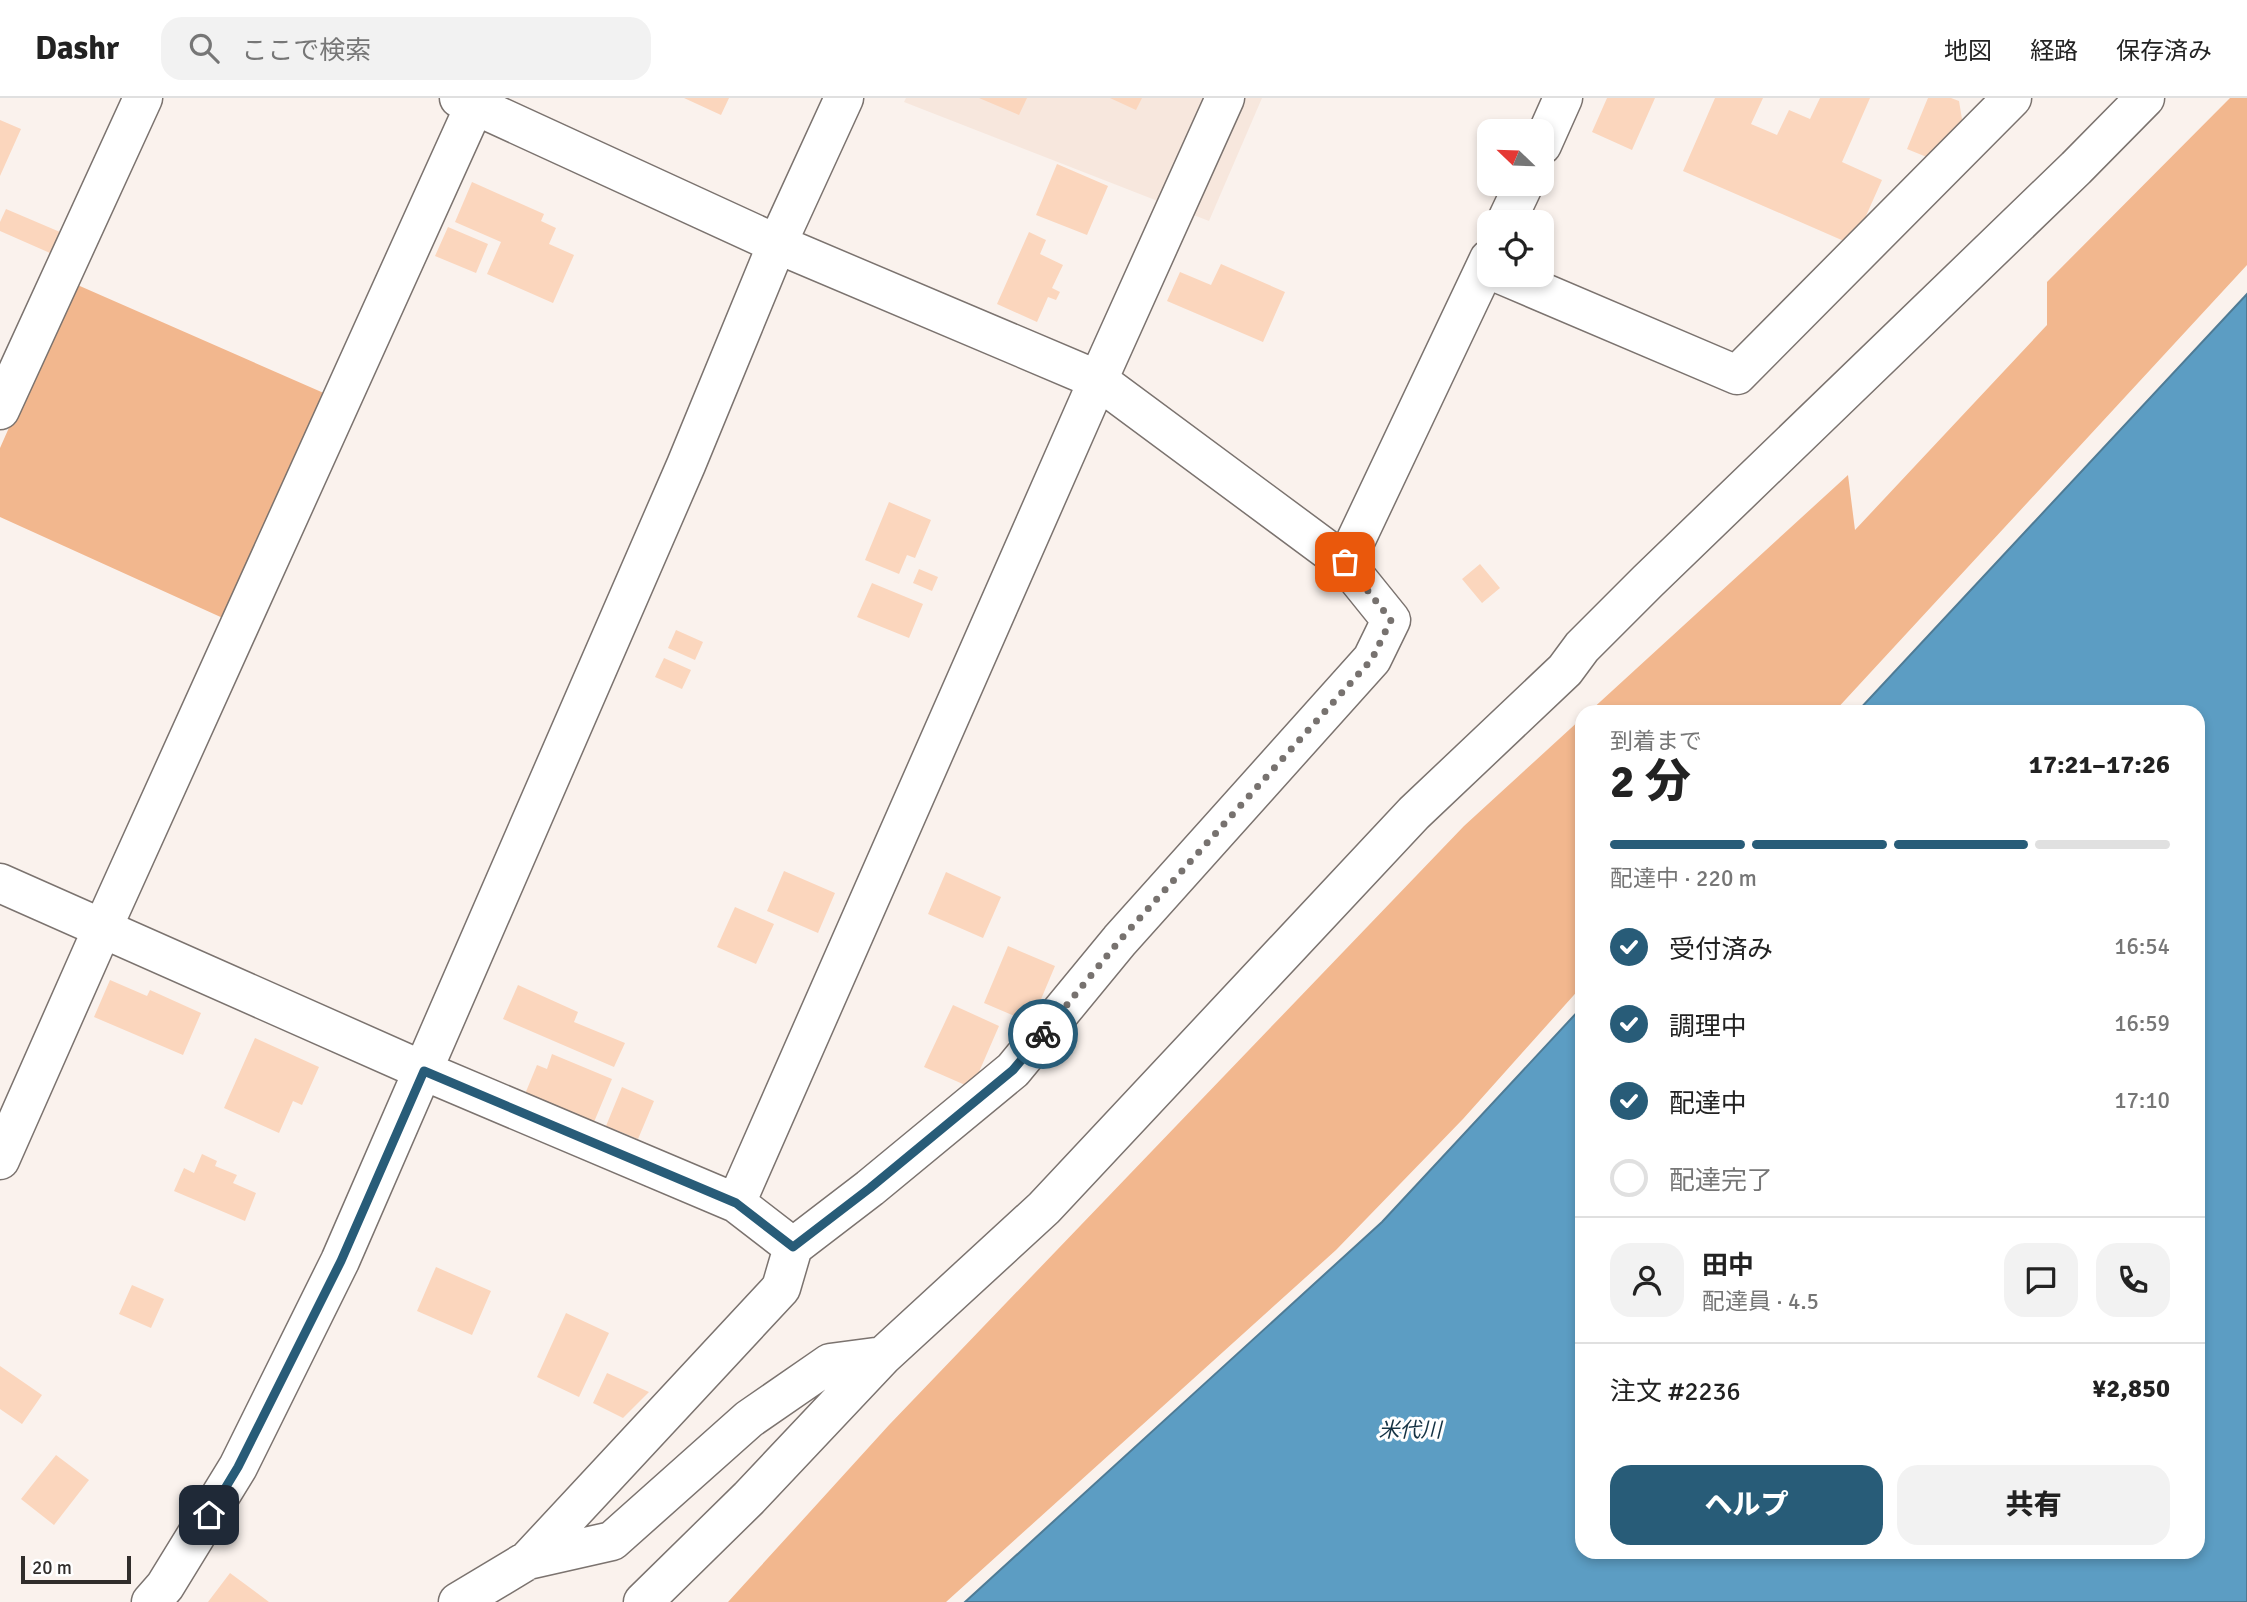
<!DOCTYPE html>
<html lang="ja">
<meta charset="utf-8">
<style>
:root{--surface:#fff;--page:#f2f2f2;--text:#222;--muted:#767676;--line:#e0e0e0;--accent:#285c78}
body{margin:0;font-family:Signika,"Noto Sans JP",sans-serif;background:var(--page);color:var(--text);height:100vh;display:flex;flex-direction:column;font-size:26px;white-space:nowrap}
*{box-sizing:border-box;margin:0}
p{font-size:23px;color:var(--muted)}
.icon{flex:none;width:38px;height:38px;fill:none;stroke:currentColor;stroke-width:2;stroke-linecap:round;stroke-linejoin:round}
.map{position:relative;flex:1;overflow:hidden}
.sheet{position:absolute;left:1575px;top:607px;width:630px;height:854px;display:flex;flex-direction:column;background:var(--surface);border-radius:21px;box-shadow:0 4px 10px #0003}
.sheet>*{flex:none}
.needle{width:46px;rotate:293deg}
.buttons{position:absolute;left:1477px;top:21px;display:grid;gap:14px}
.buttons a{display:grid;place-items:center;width:77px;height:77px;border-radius:14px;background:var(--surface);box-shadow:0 4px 10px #0003;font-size:35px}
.scale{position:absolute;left:21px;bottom:18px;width:110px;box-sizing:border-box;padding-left:7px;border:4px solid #302d2b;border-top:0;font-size:19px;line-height:24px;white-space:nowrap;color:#302d2b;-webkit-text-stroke:5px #fff;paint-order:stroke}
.pin{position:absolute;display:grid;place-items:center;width:60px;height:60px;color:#fff;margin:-30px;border-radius:14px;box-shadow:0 4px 10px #0006}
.courier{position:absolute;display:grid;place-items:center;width:70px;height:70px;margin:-35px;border:5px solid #285c78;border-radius:50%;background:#fff;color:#222;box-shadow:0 2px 9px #0007}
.overview em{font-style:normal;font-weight:800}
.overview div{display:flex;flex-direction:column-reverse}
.overview{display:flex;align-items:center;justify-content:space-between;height:119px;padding:0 35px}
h1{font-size:46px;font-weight:800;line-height:52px}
.bar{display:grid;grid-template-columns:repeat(4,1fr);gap:10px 7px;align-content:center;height:84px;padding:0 35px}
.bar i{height:9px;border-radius:5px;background:var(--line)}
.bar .current{background:var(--accent)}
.bar p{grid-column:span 4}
.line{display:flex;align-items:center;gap:18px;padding:0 35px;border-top:2px solid var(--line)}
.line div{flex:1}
.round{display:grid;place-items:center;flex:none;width:74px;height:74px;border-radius:21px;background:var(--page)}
ol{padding:0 35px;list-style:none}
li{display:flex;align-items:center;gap:21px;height:77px}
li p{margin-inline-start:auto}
li .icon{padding:7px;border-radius:50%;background:var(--accent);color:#fff;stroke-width:4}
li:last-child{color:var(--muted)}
li i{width:38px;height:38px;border:4px solid var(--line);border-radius:50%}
.button{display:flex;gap:14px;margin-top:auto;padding:14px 35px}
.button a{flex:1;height:80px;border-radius:21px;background:var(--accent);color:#fff;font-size:28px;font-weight:800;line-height:80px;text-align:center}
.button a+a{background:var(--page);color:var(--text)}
header{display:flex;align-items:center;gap:42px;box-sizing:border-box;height:98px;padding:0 35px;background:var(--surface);border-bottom:2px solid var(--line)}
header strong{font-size:33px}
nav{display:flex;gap:38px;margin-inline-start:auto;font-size:24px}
.search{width:490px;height:63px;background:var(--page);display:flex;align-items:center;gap:18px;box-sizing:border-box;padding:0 24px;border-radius:21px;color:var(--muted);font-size:26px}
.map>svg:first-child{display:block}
.built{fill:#f7e7dd}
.forest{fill:#f2b78e}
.water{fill:#5c9dc3;stroke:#4f7b95;stroke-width:2}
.building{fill:#fbd6bd}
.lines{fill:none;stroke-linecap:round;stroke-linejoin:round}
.minor-casing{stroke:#7b736f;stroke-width:41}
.minor{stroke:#fff;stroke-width:38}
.done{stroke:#77726f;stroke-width:7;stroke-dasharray:0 12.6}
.route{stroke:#285c78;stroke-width:9}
.labels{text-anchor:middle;stroke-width:6;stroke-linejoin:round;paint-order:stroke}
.water-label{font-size:21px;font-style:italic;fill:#153344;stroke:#fff}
</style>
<header>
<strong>Dashr</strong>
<div class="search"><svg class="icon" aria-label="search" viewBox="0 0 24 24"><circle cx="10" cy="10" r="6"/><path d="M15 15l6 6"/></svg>ここで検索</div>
<nav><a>地図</a><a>経路</a><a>保存済み</a></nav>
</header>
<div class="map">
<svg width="2247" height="1504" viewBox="0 0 2247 1504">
<rect width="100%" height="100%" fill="#faf2ed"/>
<path class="built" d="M906 0H1262L1209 123 904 4Z"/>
<path class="forest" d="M2230 0H2247V167L1834 614H1589L1848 377 1855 432 2047 227V184Z
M73 185 326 296 225 521 0 419V350Z
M1582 620V888L1463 1021 1336 1152 946 1504H728L889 1327 1464 728Z"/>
<path class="water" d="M2247 196V1504H965L1382 1124 1582 909V1454H2198V614H1857Z"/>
<path class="building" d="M684 0H729L721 17Z
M979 0H1027L1019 17Z
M1110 0H1142L1136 12Z
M1607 0H1655L1632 52 1592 34Z
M1715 0H1763L1751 26 1777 37 1789 12 1810 21 1820 0H1870L1842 64 1882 82 1853 147 1683 73Z
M1928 0H1951L1959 3 1963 27 1934 62 1907 51Z
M0 22 21 31 0 78Z
M1057 66 1108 88 1087 137 1036 117Z
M472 84 544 116 541 123 556 130 549 146 574 157 553 205 487 176 501 144 455 124Z
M6 111 60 134 50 155 0 133V124Z
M448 129 488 146 476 175 435 158Z
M1029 134 1046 142 1040 156 1063 167 1052 190 1060 194 1056 202 1048 199 1037 224 997 206Z
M1221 166 1285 194 1263 244 1167 203 1180 174 1211 187Z
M889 404 931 422 915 460 907 457 899 476 865 462Z
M1480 466 1500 490 1482 505 1462 481Z
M919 471 938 479 932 493 913 485Z
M872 485 923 506 909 540 857 519Z
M676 532 703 544 695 562 668 550Z
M664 560 691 572 682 591 655 579Z
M784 773 835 795 818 835 767 813Z
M946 774 1001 799 983 840 928 816Z
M735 809 774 826 756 866 717 849Z
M1008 848 1055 868 1031 925 984 905Z
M110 882 147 898 150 892 201 915 183 957 94 919Z
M518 887 578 914 574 924 625 945 614 969 503 921Z
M953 907 999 928 972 990 924 969Z
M255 940 319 969 302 1007 293 1003 279 1035 224 1010Z
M552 956 612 981 594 1024 525 996 537 967 547 971Z
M622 989 654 1003 638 1041 606 1028Z
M202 1056 217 1063 215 1068 237 1077 233 1085 256 1095 245 1123 174 1093 184 1070 194 1075Z
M436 1169 491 1193 472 1237 417 1213Z
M132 1187 164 1201 151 1230 119 1216Z
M566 1215 609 1235 579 1299 537 1279Z
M0 1268 42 1297 22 1326 0 1311Z
M607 1275 649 1294 623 1320 593 1305Z
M56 1357 89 1382 54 1427 21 1401Z
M230 1475 269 1504H208Z"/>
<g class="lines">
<defs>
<path id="minor" d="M1542 47 1563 0
M1506 124 1524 86
M1502 177 1737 277 2012 0
M0 312 143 0
M1345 465 1489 161
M0 785 424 973 736 1105 793 1149
M0 1062 103 829 478 0
M736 1105 1098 282 1225 0
M528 1462 612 1443 749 1321 830 1265 883 1258
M151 1504 165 1488 238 1369 340 1163 686 367 777 146 844 0
M458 1504 528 1462 781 1190 793 1149 870 1090 1013 972 1120 842 1372 561 1391 522 1345 465 1098 282 777 146 459 0
M643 1504 749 1400 883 1258 1044 1110 1414 715 1565 572 1582 549 1648 483 2076 70 2145 0"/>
</defs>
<use href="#minor" class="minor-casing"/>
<use href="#minor" class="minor"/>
</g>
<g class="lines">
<path class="done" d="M1043 936 1120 842 1372 561 1391 522 1345 464"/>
<path class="route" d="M209 1417 238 1369 341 1163 424 973 736 1105 793 1149 870 1090 1013 972 1043 936"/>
</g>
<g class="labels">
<g class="water-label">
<text x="1410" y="1339">米代川</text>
</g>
</g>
</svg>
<div class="buttons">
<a><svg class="needle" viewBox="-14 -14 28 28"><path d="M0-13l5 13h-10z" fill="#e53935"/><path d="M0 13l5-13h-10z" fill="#767676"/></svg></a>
<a><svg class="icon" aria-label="locate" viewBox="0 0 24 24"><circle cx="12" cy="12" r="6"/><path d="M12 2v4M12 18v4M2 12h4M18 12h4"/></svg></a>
</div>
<div class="scale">20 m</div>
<div class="pin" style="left:1345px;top:464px;background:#ea580c"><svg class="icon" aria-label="bag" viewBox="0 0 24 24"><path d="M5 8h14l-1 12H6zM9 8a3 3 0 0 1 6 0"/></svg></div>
<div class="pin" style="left:209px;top:1417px;background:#1f2937"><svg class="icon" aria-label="home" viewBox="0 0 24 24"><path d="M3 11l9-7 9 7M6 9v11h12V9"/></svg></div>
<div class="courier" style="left:1043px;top:936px"><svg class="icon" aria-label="bike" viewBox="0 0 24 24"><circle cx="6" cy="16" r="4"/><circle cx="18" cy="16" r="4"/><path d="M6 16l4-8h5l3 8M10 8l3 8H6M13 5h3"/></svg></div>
<section class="sheet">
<div class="overview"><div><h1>2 分</h1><p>到着まで</p></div><em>17:21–17:26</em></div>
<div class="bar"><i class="current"></i><i class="current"></i><i class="current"></i><i></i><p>配達中 · 220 m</p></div>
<ol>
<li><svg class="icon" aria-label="check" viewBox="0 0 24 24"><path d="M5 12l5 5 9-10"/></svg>受付済み<p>16:54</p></li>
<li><svg class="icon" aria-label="check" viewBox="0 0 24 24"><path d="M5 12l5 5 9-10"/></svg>調理中<p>16:59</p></li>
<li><svg class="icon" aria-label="check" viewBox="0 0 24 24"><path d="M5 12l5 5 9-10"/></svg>配達中<p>17:10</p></li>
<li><i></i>配達完了</li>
</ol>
<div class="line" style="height:126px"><a class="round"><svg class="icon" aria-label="person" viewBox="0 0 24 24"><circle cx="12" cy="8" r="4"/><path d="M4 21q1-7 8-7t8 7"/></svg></a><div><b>田中</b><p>配達員 · 4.5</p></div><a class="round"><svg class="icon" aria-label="chat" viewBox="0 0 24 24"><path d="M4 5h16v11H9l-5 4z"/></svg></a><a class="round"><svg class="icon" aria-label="phone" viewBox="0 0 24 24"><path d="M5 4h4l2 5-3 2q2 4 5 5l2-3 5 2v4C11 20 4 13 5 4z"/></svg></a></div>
<div class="line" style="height:91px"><div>注文 #2236</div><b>¥2,850</b></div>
<div class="button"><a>ヘルプ</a><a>共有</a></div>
</section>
</div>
